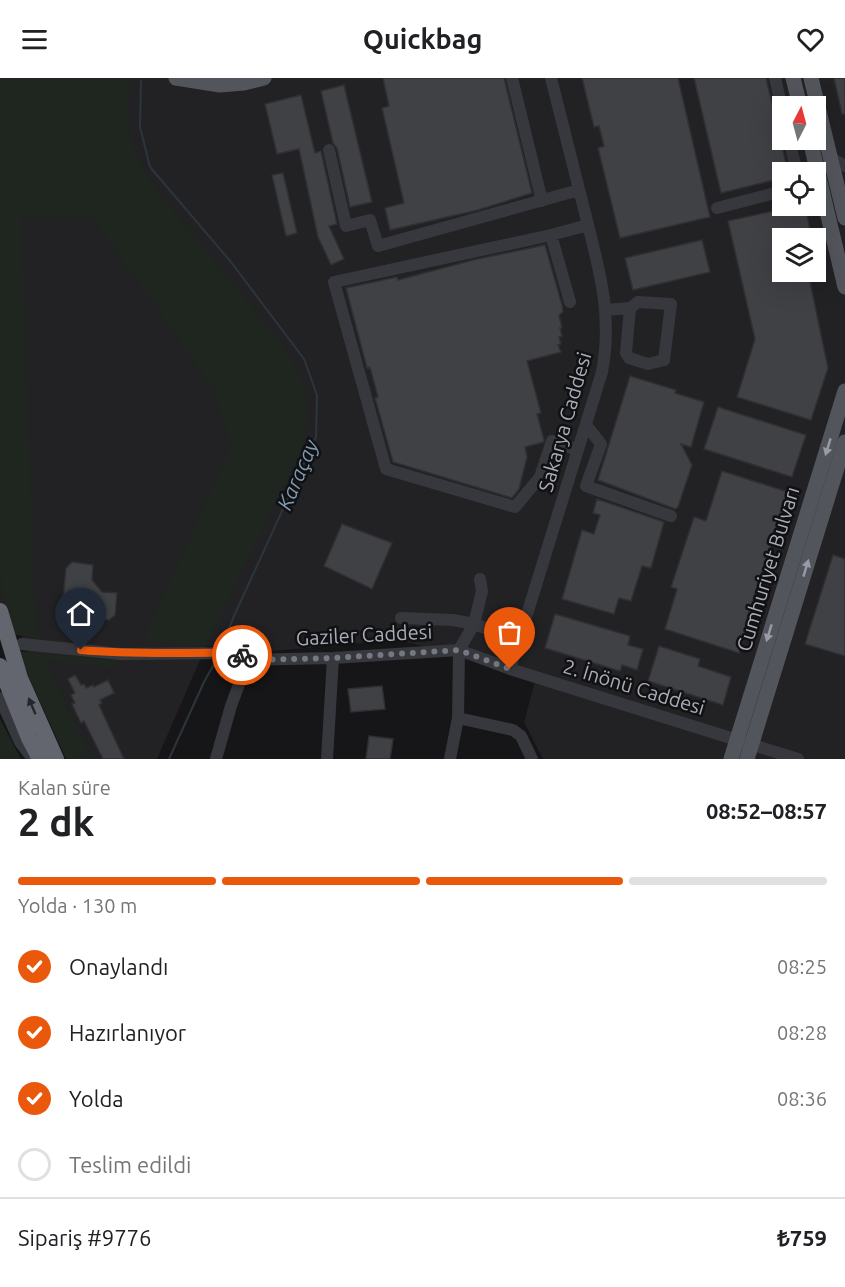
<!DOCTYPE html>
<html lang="tr">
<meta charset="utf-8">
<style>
:root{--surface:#fff;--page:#f6f6f6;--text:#202124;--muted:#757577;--line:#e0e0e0;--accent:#ea580c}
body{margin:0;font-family:Ubuntu,sans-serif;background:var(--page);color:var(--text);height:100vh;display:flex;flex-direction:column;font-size:22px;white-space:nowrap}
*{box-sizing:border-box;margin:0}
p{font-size:20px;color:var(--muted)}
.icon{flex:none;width:33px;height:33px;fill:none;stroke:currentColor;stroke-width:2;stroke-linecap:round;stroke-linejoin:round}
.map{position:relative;height:681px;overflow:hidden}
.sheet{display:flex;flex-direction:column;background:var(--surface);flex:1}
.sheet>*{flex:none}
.needle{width:39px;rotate:6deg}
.fabs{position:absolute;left:772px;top:18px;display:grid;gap:12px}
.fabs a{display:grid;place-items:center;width:54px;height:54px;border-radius:0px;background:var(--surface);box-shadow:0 6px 24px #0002;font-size:30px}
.pin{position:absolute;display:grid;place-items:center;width:51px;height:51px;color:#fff;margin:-62px -26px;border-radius:50% 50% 50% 0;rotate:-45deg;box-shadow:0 0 6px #0007}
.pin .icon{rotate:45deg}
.courier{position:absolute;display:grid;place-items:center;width:60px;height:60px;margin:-30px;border:4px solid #ea580c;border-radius:50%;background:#fff;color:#222;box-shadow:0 2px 8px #0007}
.head em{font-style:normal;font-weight:700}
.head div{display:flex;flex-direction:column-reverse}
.head{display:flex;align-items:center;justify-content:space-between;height:102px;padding:0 18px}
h1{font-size:39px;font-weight:700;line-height:45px}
.bar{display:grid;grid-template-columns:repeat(4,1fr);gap:9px 6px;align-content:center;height:72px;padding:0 18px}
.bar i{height:8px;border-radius:4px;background:var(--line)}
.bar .selected{background:var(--accent)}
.bar p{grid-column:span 4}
.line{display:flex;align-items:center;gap:15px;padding:0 18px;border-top:2px solid var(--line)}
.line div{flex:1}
ol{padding:0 18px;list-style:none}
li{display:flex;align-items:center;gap:18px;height:66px}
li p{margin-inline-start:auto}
li .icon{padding:6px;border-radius:50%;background:var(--accent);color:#fff;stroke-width:4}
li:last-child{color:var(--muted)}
li i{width:33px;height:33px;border:3px solid var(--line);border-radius:50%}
header{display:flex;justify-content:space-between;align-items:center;height:78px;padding:0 18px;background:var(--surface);font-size:27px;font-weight:700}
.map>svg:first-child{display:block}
.built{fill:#222225;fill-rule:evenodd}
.green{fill:#1e261f}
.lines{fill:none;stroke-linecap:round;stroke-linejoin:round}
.stream{stroke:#2c353c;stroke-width:2}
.building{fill:#404145;stroke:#303034;stroke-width:1.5}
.minor{stroke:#37383d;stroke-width:12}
.major{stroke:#53555c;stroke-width:15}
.highway{stroke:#63666e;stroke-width:16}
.oneway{fill:#979ba6}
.oneway2{fill:#26262a}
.done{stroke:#757880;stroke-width:6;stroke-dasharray:0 10.8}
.route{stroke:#ea580c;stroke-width:8}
.labels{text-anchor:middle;stroke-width:5;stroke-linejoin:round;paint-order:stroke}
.street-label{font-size:20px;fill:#a8adb8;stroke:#111113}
.water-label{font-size:21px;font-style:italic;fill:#7f9bb3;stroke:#111113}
</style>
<header><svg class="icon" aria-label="menu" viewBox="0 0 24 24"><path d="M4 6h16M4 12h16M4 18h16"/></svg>Quickbag<svg class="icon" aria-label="heart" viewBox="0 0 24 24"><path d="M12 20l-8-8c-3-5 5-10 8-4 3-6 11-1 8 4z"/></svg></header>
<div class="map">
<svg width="845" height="681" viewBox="0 0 845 681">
<rect width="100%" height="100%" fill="#161618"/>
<path class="built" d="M0 0H845V681H543L524 644 537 596 398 562 273 573 253 568H206L157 681H79L36 600 22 557 0 554ZM783 28H816V62H783ZM783 94H816V128H783ZM783 160H816V194H783Z"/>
<path class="green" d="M0 0H129L127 39 136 81 166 124 282 266 303 303 308 331 304 366 206 568 143 563 231 369 213 309 92 139H21L36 560 13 556 0 497Z
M17 573 113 582 116 586 115 590 45 582 92 681H66Z
M0 641 21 681H0Z"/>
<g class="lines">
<path class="stream" d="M141 3 140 49 150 89 231 184 304 281 317 317 316 359 234 538 221 570
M169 681 204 604 217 581"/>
</g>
<path class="building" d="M383 0H504L532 115 478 132 390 152 385 130 404 125 382 30 389 28Z
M582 0H678L710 139 620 160 598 70 604 68 599 48 594 49Z
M694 0H766L788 94H783V100L721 115Z
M834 0H845V36H842Z
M344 7 372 124 350 129 337 70 333 65 321 13Z
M301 17 315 75 321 73 337 146 329 148 344 181 331 187 318 159 299 71 277 76 265 26Z
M283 95 297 155 286 158 272 97Z
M796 128H805L812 160H783V194H808L828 290 811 342 737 319 755 261 728 143Z
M702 162 710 194 633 212 625 180Z
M545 167 562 227 563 234 559 237 562 250H560L562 258 559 259 561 266 558 267 561 274 527 283 541 335 537 336 544 362 543 364 525 369 527 379 519 411 512 420 393 384 375 320 378 319 370 289 367 290 346 210 397 199 398 202 473 182Z
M630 298 676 312 675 315 704 324 691 369 681 366 692 387 678 429 675 431 598 402Z
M718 329 806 357 792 399 704 371Z
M722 393 788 414 747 540 750 541 739 575 665 551 677 511 671 509 694 439 706 443Z
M597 421 664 444 651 490 642 488 631 523 619 520 614 536 562 521 582 452 594 456 600 437 593 435Z
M342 446 392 465 372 511 324 488Z
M833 477 845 481V578L805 566Z
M72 484 93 487 92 502 102 514 117 515 115 537 109 542 87 539 88 535 68 533 62 530 66 490Z
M555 536 630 558 628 567 643 571 637 592 622 587 620 593 545 570Z
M659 568 700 581 698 588 731 599 723 627 648 603Z
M75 597 81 607 84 606 86 610 93 607 94 609 108 602 114 615 100 622 102 625 99 627 124 681H103L84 643 81 645 72 626 75 625 71 617 75 615 68 601Z
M382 608 385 631 351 634 348 611Z
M369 658 393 661 390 681H366Z"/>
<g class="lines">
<path class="minor" d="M512 0 542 123
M775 0 783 35
M789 62 797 94
M329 72 346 148 370 142 378 168 579 112
M829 79 845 88
M717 130 783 113
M551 157 570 224
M606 232 630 230 638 224 671 226 664 282 648 286 629 280 626 275 630 230
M586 347 601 366 586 408 671 438
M578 372 552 363 540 399 515 429 386 391 334 204 551 157 588 147
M401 540 453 542 474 546 519 562
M22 566 121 576 240 575 248 582 333 580 459 572 510 591 798 681
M510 591 602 294C613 236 599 191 585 135 574 90 562 45 551 0
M0 620 20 664 33 681
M458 640 513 652 521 658 532 681
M216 681 231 628 248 582
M327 681 333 580
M450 681 458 640 459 572 474 546 482 513 480 501"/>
<path class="major" d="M176 0 220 7 244 5 264 0
M793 0 800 28
M811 0 845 140
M810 62 845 209
M731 681 845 313
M747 681 845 364"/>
<path class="highway" d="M0 533 20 600 56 681
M0 588 29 660 40 681"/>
</g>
<defs><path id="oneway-solid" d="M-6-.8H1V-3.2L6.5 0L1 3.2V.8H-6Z" transform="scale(1.5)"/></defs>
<g class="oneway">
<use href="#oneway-solid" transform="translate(828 369) rotate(107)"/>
<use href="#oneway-solid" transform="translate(806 490) rotate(-73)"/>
<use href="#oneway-solid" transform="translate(769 555) rotate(107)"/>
</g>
<use class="oneway2" href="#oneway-solid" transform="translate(32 628) rotate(-113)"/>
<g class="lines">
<path class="done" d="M242 577 248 582 333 580 459 572 510 591"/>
<path class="route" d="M81 572C135 577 187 574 240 575L242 577"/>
</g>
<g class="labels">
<g class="street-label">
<text transform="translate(565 344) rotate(-74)" y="7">Sakarya Caddesi</text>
<text transform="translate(768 491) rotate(-73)" y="7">Cumhuriyet Bulvarı</text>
<text transform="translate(364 557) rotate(-3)" y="7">Gaziler Caddesi</text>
<text transform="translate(634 609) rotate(17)" y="7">2. İnönü Caddesi</text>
</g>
<g class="water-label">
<text transform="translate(298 397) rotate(-67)" y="7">Karaçay</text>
</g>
</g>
</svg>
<div class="fabs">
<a><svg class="needle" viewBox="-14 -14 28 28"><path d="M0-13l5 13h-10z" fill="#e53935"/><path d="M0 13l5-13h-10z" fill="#757577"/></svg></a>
<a><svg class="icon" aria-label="locate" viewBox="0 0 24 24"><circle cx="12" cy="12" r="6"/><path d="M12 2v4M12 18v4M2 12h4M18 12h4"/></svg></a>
<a><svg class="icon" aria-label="layers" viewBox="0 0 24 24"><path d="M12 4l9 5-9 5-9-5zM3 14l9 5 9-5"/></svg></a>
</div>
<div class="pin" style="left:510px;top:591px;background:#ea580c"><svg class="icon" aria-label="bag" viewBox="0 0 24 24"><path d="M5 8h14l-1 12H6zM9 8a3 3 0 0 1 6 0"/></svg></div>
<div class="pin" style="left:81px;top:572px;background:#1f2937"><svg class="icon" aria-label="home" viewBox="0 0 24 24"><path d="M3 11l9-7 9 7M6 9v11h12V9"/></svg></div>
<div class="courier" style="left:242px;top:577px"><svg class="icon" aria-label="bike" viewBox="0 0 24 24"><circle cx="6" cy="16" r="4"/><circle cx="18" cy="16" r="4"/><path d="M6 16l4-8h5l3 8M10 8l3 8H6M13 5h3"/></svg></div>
</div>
<section class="sheet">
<div class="head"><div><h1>2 dk</h1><p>Kalan süre</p></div><em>08:52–08:57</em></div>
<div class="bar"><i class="selected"></i><i class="selected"></i><i class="selected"></i><i></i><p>Yolda · 130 m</p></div>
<ol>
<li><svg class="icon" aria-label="check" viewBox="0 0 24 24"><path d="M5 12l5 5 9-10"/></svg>Onaylandı<p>08:25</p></li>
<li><svg class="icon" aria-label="check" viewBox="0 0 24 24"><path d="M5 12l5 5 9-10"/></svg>Hazırlanıyor<p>08:28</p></li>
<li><svg class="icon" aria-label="check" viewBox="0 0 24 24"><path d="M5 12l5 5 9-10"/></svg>Yolda<p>08:36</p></li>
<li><i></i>Teslim edildi</li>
</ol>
<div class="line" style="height:78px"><div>Sipariş #9776</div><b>₺759</b></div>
</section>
